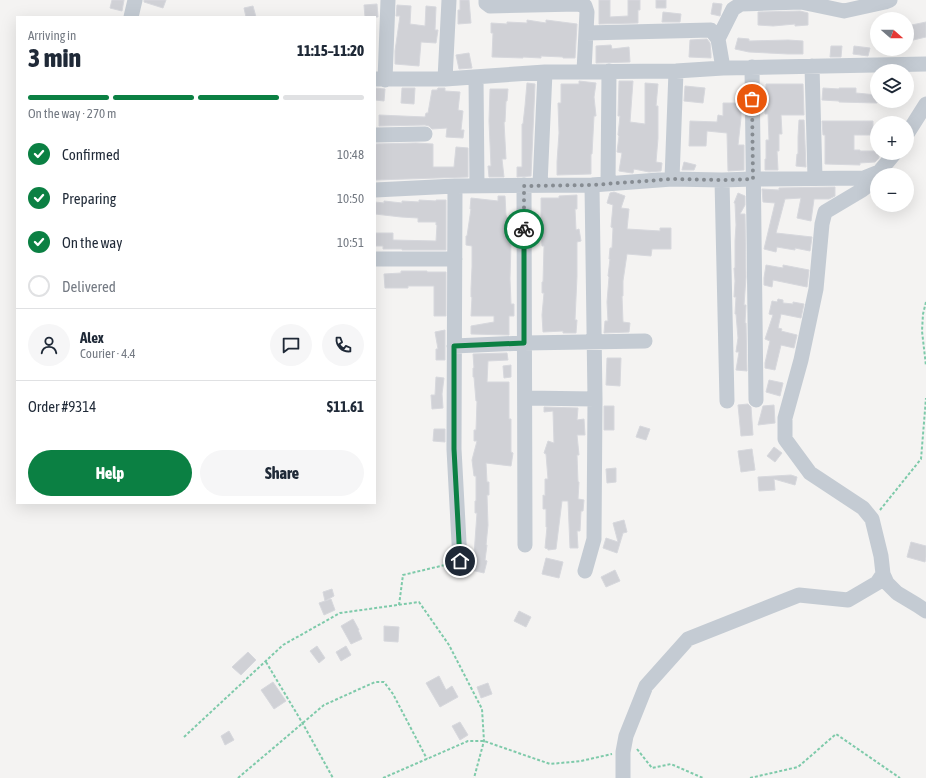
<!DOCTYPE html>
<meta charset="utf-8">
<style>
:root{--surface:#fff;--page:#f6f6f7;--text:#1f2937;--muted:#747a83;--line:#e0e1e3;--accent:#0b8043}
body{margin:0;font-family:"Asap Condensed",sans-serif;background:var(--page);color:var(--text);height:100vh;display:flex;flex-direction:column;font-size:15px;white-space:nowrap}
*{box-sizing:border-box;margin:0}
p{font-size:13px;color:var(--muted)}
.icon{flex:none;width:22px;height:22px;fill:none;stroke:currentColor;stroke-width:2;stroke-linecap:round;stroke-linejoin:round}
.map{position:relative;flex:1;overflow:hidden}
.sheet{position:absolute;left:16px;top:16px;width:360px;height:488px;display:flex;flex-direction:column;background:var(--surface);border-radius:0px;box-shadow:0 4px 16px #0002}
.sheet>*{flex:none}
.needle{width:26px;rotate:110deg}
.controls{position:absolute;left:870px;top:12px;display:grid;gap:8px}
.controls a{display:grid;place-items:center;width:44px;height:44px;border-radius:50%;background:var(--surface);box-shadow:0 4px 16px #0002;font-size:20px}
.pin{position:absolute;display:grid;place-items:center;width:34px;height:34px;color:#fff;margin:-17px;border:2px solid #fff;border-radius:50%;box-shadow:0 1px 4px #0007}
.courier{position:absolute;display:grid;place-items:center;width:40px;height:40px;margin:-20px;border:3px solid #0b8043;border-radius:50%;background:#fff;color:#222;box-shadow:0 1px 5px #0007}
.summary em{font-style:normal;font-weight:800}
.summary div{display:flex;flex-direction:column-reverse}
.summary{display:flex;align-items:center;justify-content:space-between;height:68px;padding:0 12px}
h1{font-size:26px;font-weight:800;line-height:30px}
.bar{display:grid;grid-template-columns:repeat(4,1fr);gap:6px 4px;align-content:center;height:48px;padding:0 12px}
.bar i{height:5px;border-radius:3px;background:var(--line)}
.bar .on{background:var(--accent)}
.bar p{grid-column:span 4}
.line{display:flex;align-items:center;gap:10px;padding:0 12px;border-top:1px solid var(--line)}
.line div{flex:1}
.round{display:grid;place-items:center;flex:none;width:42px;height:42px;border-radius:21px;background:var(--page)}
ol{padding:0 12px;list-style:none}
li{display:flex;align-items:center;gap:12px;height:44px}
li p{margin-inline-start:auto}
li .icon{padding:4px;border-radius:50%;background:var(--accent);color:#fff;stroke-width:4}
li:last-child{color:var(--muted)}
li i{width:22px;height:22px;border:2px solid var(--line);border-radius:50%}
.primary-button{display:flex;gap:8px;margin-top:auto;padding:8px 12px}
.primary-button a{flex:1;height:46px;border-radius:24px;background:var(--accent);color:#fff;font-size:16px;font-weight:800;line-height:46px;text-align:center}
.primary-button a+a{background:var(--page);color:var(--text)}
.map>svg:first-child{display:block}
.building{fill:#d0d1d6;stroke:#d7d8dd}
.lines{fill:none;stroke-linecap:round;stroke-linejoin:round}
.path{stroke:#7ecaaa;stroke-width:2;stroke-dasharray:3 2;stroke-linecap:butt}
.minor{stroke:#c4cbd3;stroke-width:15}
.done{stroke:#868c92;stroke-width:4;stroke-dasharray:0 7.2}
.route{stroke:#0b8043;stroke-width:5}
</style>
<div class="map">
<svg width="926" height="778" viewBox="0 0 926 778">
<rect width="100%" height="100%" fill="#f4f3f2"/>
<path class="building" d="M112 0H124L122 11 110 8Z
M144 0H166L163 8 144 2Z
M460 0H469L471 23 458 24V10H460Z
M599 0H610V17L628 16V0H640V10H638V23L599 24Z
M656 0H666V8H656Z
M713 3 722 4 720 16 711 14Z
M377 4 378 17H365L364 5Z
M397 5 411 6 410 24 425 26 426 6 436 7 435 30H438L436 43 421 42 419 66 395 64V51L400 16H396Z
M253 6 256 17H246L244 8Z
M800 11 808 13V25L795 26V24L773 26 758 25V12Z
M663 12 681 14 680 22H662Z
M527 20 546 23V20L577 24 575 58H563V57L541 56V58L523 57V58L492 57 493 33H491V23L507 24V22L527 23Z
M926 22V37L909 41 907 26Z
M738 38 749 39V41L788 40 803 41V54H788L749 52 735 49Z
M707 39 710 43 711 54V58L689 57 690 40Z
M611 45 612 49 629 47 630 62 596 63V46Z
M831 46H842L841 57H830Z
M854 46 870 48 868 56 853 54Z
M469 53 472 68 459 69 456 55Z
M579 81 596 83 594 97 596 116H594L592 154H591V174L557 175V162L559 133 558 103H561V84H579Z
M619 81H633L630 122 645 124V83L658 84 656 106H658V138L656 162 662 163 661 171 649 172 634 169 633 173H632L619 171 622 153 617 152 619 136 618 135 620 116H618Z
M527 83 535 84 531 176 517 177V167H522V124H523L525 106Z
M766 84H803L804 115H781L782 134H779V151H777L778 170H765V159H766V140H769L768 114H765Z
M685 86 705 88 703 103 684 101Z
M375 88 385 89 384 101 375 100Z
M402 88H415L414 104 401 103Z
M438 88H445V91L460 92 458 110 463 111 461 130H464L463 138 446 137 447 128 432 129 429 126 425 125 379 126V115L425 117 426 113H428L432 90H437Z
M823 88 839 89V88H856V93L877 95V103L839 102V101L822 100Z
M490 89H508L507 101H506L505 122H504L506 159H502L504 177H489L488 166H491L489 121Z
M723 103H741V118L738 145H744V170L728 171 727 133 707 131 706 146H689L690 121 717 122 718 115 723 116Z
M799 120H804L806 167 796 166 797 154H798V137Z
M822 121H873V135H854V150H860V151H877V153H879V158L875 162 860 163V165L825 164V135H823Z
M416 143 433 144V167H454L456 147 468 148V177L375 180V144Z
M684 162 696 165 694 170H682Z
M835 187V196L829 199H814L811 221 797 218 801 198 785 199 776 233 812 237 810 251 795 248V250L777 247 776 252 764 249 775 203 763 202 762 189 779 190V188Z
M614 192 625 196 621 208 629 209 627 229 660 231V228H671V249H652L651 256 627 254 623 281V296H622L623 322 630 323 629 332 604 333 605 321H608L607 302 609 277 608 276 610 259H609L610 248H612L613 228 611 227 613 205 607 203 610 193Z
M738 193 745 196V205L740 214H745L746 277 744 305H746L745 323H746L747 371 736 370 739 352H736L738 338 736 314H735L736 297H734L735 281 734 268H735V241L736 225 735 203H734Z
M577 195V209H575L576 230 579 229 581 241 577 242V276L575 320H577L576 333H563V331L543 332 542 315 544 293H542V282H543L544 246H542L541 226V198H559V196Z
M498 196H505L506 215 507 218H510L509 232H512L513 244H511L510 279 511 304H514V316H509V335L471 334V326L494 322V316H471L472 297H471V289L472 267V246L466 245V236H467L471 209H470L471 198 498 201Z
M419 200 436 201V200H446V250H402V249H383V246H375V233H393V240L436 241 437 225H436V222H418V218L401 217 375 214V202L384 203V201L402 203V201L419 202Z
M766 265 783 268V265L809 270 807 287 773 280 772 287 764 285V278Z
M401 271H427V272H446V316H434V286H408V288H385L384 274 401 273Z
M778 299 783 300V303L793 304V302L804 304 801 318 781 314 778 328 782 329 781 331 797 335 794 348 781 345 775 370 765 368V363L770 341 765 339 773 315 769 314 772 301 777 302Z
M445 330V360H436V349H438L435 332Z
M507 353 508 360 488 361 487 382H509V419H511V452L513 453 511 466 486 463 487 482H489V495H487L488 525 486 545H487L485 560 487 561 484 573 471 570 474 555 477 513H475V501H476V476H474L472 460 477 441H474V430H476L477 401H476L474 377H473V368H474L473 354Z
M607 358H621L620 386 606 385Z
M511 365V377L504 378 503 366Z
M436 377 444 378 442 394 443 408 432 409 431 395H435Z
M769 380 783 383 780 396 766 392Z
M748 404 751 407 753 435 741 436 738 405Z
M774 405 775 423 758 425 763 406Z
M604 406H614V430H604Z
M544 407 578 408 577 420 584 419 585 435H577L579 455H577L578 482H579L578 499 584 500 583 511H581L580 531H577L578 548H570L568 501H562L556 549 548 550V549L545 548 547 527H546V509H543V495L545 496V479H548L546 454 544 453 548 441 554 443 553 411 544 412Z
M640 426 650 429 646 440 636 437Z
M434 429H445V442L433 441Z
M774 447 782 453 775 462 767 456Z
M752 449 755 470 741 472 738 451Z
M616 468V482L607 483 606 469Z
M791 475 797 477 795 485 774 479 775 490 759 491 758 477Z
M624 520 627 532 623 533 617 553 603 548 606 538 618 542 613 523Z
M911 542 926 546V557L925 562 907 557Z
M546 558 563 562 559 578 542 574Z
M615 570 620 581 606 587 601 577Z
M332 589 334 596 325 601 323 592Z
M331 599 335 610 324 615 319 603Z
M519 611 531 617 526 627 514 621Z
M353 619 359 630H358L362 639 351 644 341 626Z
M384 626 399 627 398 642 384 641Z
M317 646 325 658 319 663 310 651Z
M346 646 351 655 341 661 336 652Z
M248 652 256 660 241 675 232 667Z
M439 676 446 690 452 686 458 697 440 707 426 683Z
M273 682 286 701 274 709 261 690Z
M488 683 492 694 481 698 477 687Z
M460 722 468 735 460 740 452 726Z
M229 731 234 740 225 745 221 736Z"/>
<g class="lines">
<path class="path" d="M926 302 923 314 922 331 926 366
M880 510 921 459 926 398
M399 605 403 575 449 564
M266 662 303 724 333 778
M184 737 283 645 340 613 419 602 449 645 482 709 484 741 474 778
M637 749 652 768 671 764 703 778
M238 778 324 705 375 682H384L393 694 427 759
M383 778 468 741H484L550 764 581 761 612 754
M750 778 798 767 836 734 900 778"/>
<path class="minor" d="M486 0V3L490 6 578 4 585 6 587 12 584 71
M131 17 135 0
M586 33 711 30 718 39 723 68
M718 39 733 9 741 4 801 2 844 11 885 2 890 0
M812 66 815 178
M752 67 756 400
M476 77 477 186
M375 79H445L545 72 676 71 723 68 926 64
M445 79 449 0
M385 80 388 0
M907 134 926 104
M375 135 425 134
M877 176 874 181 862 190 825 212 822 224 816 289 801 360 785 418V439L810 473 863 508 872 519 881 556 883 574 887 583 897 593 917 605 926 611
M672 179 676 71
M722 180 727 401
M608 184 609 71
M524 185 525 545
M540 185 545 72
M455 186 454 449 460 561
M375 190 455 186 592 185 672 179 722 180 753 179 864 178 879 172 895 153
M375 259H455
M454 346 524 343 645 341
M525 398 595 399
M585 571 594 539 595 399 592 185
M623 778V752L626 736 646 686 688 639 799 595 848 600 877 583 883 574"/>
</g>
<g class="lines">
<path class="done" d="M524 229V186L592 185 672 179 722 180 753 179 752 99"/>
<path class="route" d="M460 561 454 449V346L524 343V229"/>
</g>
</svg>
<div class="controls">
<a><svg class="needle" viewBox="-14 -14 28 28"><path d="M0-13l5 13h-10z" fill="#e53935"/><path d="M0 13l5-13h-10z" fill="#747a83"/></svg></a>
<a><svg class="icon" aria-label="layers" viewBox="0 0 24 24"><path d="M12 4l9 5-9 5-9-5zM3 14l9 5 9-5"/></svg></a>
<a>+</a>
<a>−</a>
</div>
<div class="pin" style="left:752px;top:99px;background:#ea580c"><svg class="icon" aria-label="bag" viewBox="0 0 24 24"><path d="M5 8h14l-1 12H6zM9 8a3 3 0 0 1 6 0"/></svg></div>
<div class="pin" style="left:460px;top:561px;background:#1f2937"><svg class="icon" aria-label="home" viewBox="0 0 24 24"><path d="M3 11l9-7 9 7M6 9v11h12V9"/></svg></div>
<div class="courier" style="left:524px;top:229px"><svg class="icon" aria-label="bike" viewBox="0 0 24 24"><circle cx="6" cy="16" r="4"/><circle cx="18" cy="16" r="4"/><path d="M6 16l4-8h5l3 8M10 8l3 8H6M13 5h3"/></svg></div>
<section class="sheet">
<div class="summary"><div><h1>3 min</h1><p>Arriving in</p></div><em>11:15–11:20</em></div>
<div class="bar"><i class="on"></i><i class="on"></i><i class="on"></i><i></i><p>On the way · 270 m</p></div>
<ol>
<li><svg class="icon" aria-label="check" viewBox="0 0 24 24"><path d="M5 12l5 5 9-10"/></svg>Confirmed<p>10:48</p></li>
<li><svg class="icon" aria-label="check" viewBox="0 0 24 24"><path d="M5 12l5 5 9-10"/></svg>Preparing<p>10:50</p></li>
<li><svg class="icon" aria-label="check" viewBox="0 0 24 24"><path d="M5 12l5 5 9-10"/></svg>On the way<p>10:51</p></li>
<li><i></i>Delivered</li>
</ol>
<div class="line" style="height:72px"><a class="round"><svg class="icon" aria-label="person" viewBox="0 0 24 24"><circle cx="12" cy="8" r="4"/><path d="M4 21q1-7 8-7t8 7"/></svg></a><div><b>Alex</b><p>Courier · 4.4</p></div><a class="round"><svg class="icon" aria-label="chat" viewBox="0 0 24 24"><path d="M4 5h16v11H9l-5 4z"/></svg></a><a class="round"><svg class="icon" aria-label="phone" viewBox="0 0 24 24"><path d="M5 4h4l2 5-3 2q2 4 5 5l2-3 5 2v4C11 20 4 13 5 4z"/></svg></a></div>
<div class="line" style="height:52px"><div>Order #9314</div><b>$11.61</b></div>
<div class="primary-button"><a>Help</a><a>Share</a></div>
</section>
</div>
